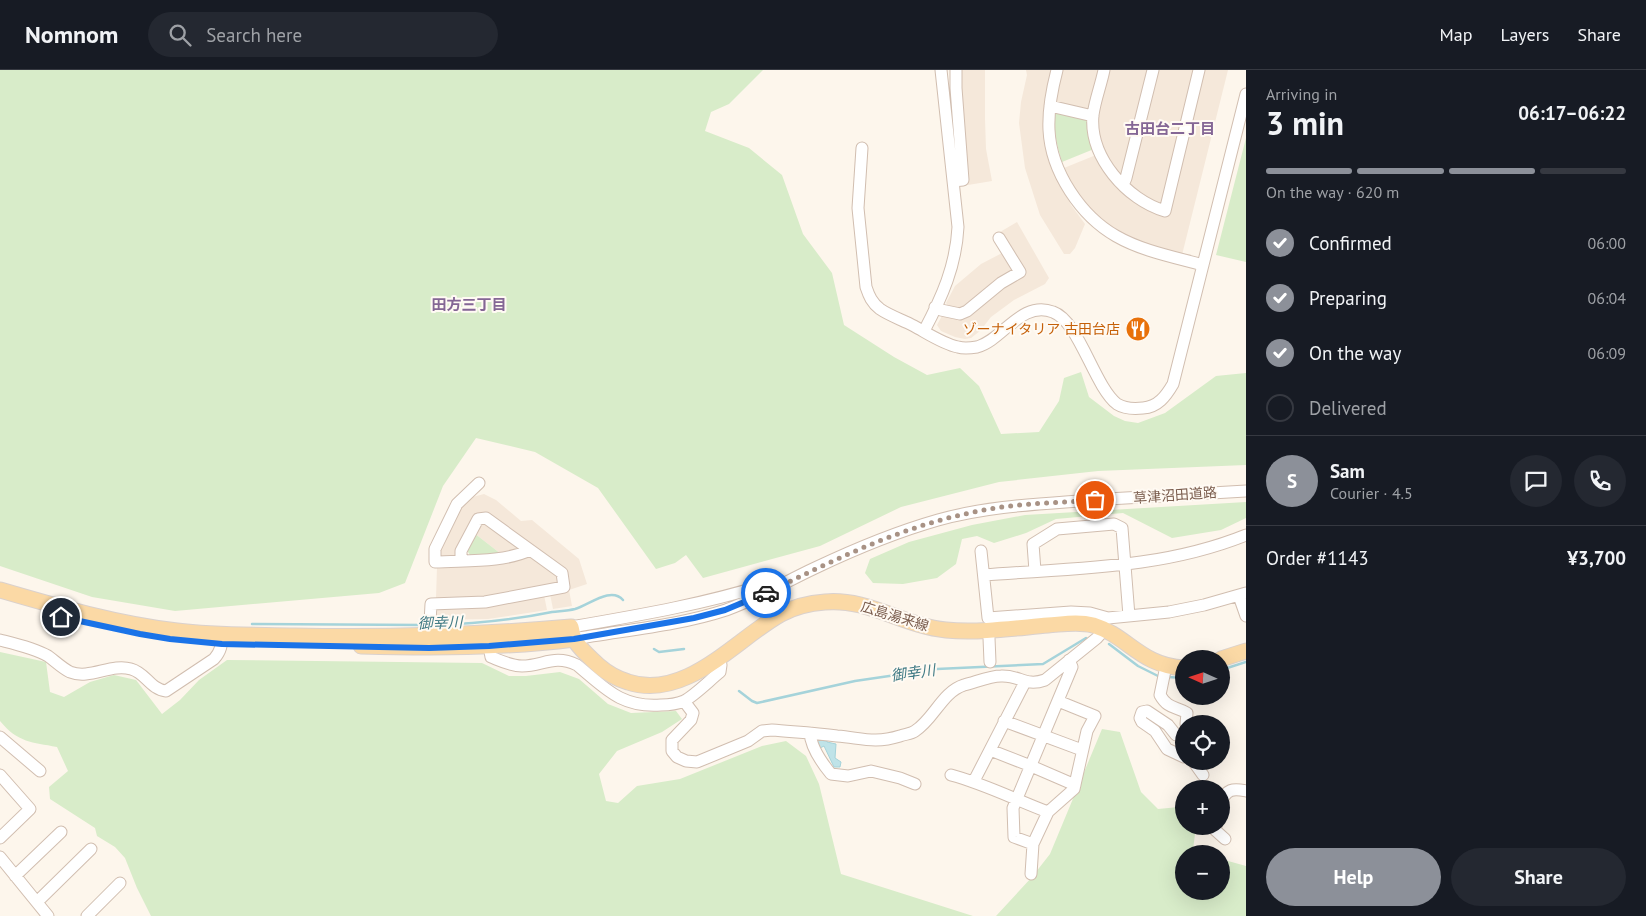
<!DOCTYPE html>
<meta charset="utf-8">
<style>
:root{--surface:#171b24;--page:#242831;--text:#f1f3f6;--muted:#9ea1a6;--line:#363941;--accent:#8c9099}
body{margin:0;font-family:"PT Sans","Noto Sans JP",sans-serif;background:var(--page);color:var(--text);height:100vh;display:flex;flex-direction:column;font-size:19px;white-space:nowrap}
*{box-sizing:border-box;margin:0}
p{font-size:16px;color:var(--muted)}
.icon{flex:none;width:28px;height:28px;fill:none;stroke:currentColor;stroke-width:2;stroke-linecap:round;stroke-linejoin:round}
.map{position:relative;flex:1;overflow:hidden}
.side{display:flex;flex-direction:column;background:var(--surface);width:400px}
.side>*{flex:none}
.needle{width:32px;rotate:273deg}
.fabs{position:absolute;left:1175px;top:580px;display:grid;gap:10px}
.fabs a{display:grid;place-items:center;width:55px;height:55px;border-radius:50%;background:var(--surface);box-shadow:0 5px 20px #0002;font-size:25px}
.pin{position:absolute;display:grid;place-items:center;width:42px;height:42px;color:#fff;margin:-21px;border:2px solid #fff;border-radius:50%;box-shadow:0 1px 5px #0007}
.courier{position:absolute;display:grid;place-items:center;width:50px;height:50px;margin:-25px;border:4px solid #1a73e8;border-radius:50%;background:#fff;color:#222;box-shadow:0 1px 6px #0007}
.summary em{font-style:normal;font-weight:700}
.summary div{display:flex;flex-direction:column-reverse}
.summary{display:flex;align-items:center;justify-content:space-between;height:85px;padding:0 20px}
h1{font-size:32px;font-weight:700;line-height:38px}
.bar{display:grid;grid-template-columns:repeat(4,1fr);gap:8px 5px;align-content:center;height:60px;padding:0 20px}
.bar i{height:6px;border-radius:4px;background:var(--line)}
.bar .active{background:var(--accent)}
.bar p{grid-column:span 4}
.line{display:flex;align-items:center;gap:12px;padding:0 20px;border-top:1px solid var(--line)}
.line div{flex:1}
.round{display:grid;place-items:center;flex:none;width:52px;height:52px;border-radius:26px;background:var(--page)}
ol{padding:0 20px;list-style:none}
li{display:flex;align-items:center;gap:15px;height:55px}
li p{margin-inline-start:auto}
li .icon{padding:5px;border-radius:50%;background:var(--accent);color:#fff;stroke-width:4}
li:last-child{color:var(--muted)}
li i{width:28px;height:28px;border:2px solid var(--line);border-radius:50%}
.action{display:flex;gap:10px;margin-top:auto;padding:10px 20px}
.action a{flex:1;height:58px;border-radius:30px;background:var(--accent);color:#fff;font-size:20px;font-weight:700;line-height:58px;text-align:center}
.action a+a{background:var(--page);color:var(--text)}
header{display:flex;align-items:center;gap:30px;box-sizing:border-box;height:70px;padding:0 25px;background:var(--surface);border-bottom:1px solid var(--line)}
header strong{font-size:24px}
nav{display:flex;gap:28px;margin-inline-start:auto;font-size:18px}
.search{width:350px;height:45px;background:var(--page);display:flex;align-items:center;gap:12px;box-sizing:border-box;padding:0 18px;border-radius:28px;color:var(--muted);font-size:19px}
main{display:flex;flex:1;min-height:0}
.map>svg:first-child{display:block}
.residential{fill:#f5e8da}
.green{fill:#d8ecc9}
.water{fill:#bfe3e8;stroke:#a5d3da}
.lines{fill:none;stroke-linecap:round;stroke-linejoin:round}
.stream{stroke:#a5d3da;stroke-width:2.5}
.minor-casing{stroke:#d1beb0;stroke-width:13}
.major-casing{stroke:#dad1cd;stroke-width:17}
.minor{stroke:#fff;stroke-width:11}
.major{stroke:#fbd9a5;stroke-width:15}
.done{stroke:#a89285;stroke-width:5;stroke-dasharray:0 9}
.route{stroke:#1a73e8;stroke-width:6}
.labels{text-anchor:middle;stroke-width:4;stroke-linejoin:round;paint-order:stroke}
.food-label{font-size:14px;fill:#c56008;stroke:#fffaf3;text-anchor:end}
.street-label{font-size:14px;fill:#7a5c4d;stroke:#fffaf3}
.neighbourhood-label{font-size:15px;font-weight:bold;fill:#846695;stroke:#fffaf3}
.water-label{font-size:15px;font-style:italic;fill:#437c86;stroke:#fffaf3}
</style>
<header>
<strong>Nomnom</strong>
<div class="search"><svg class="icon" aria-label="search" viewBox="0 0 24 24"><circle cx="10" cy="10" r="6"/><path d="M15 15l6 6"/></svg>Search here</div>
<nav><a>Map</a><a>Layers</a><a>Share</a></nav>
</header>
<main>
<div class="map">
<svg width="1246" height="846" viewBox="0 0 1246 846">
<rect width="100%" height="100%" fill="#fdf6ec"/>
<path class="residential" d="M961 0H985V49L986 79 992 111 968 115 961 43Z
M1026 0H1051L1045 27 1043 46 1045 70 1049 92 1071 135 1085 154 1075 178 1070 184H1064L1040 145 1025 98 1019 53 1021 32 1027 5Z
M1061 0H1101L1092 38 1086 41 1057 34 1054 29Z
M1109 0H1149L1125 103 1118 104 1112 98 1098 68 1097 45Z
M1156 0H1196L1163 133 1158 135 1138 125 1129 113Z
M1203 0H1228L1182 185 1149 176 1120 164 1099 149 1078 125 1064 98 1096 85 1153 142 1166 147Z
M1017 152 1049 208 1045 214 1014 230 991 247 980 261 971 268 965 269 955 267 941 261 937 255 943 244 954 247 1024 203 1000 162Z
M1004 182 1014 197 1012 203 962 240 949 237 946 233 955 216 981 194Z
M484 424 496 430 521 451 532 450 579 489 587 514 569 520 572 536 553 539 550 524 569 520 564 499 487 444 454 489H438V479L465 429Z
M480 451 518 475 517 482 501 484 474 463Z
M533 486 559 505 560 511 556 516 486 528 437 529 436 528 437 497 502 491Z
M544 525 547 540 488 549 435 550V540L438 536Z"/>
<path class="green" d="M0 0H763L729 34 711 42 705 61 749 78 782 105 803 164 832 203 844 255 894 287 927 305 960 298 979 316 1001 364 1039 362 1059 331 1064 308 1081 302 1089 327 1114 346 1125 351 1138 353 1165 343 1216 306 1246 303V395L1098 401 999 412 901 437 820 476 703 508 686 485 675 493 656 499 598 418 535 382 476 368 443 416 405 513 379 523 175 541 92 527 0 496Z
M1058 41 1086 48 1089 53 1094 79 1062 92C1057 76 1054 62 1054 45Z
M1246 68V192L1216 185Z
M1246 432V448L1221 460 1172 468 1123 443 1056 449 1026 463 994 473 977 466 962 469 956 494 937 508 903 514 873 513 865 503 870 489 909 472 972 455 1025 445Z
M474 463 501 484 470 485 466 479Z
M0 582 46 592 50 622 64 627 90 612 114 605 136 610 162 644 180 630 199 610 227 590 482 593 509 606H526L560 602 579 609 608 634 631 643 676 641 682 649 662 662 617 681 599 704 606 731 618 733 637 716 680 709 762 676 786 671 806 686 819 714 841 804 973 846H151L137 818 125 788 115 777 97 766 95 758 50 729 49 717 68 701 57 677C32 672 18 673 0 651Z
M1102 659 1120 662 1141 722 1158 739 1179 737 1184 734V756H1196L1193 780 1204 784H1184V821H1221V789L1246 796V846H996L1032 807 1050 784Z"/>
<path class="water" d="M818 670 827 671V672L836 674 835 688 841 692 840 697H834L824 676 820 678 817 671Z"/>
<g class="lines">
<path class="stream" d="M252 554 425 555
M433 555C473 554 513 550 552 542 559 541 567 541 575 539 589 535 611 516 623 530
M1109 574 1138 596 1160 607
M654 579 659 582 684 579
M1221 600 1246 592
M1168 607 1184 608
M739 621 752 631 757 633 855 611 937 599 1043 594 1086 568"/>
<defs>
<path id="minor" d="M1057 0C1052 19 1048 40 1049 60 1051 102 1081 146 1116 166 1142 181 1174 187 1203 195
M1104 0C1101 15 1095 30 1093 45 1089 87 1127 130 1165 141L1199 0
M1050 36 1093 46
M862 78 858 138 866 217C869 226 872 233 880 239 890 246 903 250 914 256 927 263 943 274 958 277 964 279 971 278 977 277 1003 270 1021 230 1053 242 1079 251 1094 316 1117 334 1125 339 1134 339 1143 338 1158 337 1166 326 1173 314L1246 24
M953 111 963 110 956 18V0
M1123 115 1126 108 1153 0
M935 237 941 240 960 244 967 241 1001 213 1020 202 999 168
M924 261C942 227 956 196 958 157L941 0
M479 413 457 434 435 479V492C466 490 502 493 530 480
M981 481 988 548 1071 542 1090 543 1108 548 1169 542 1204 535 1246 523
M1035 501 1033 474 1057 459 1114 454 1122 458 1129 546
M984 505C1073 498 1162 499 1246 465
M1239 526 1246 546
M571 557C641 545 710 533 777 511
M989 568 990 592
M574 569C624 560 677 556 726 540 757 529 785 512 815 498 855 479 896 462 938 450 988 436 1040 434 1091 430 1143 427 1194 424 1246 421
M0 570C16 574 34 578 48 586 55 591 62 598 70 602 90 610 111 593 131 599 146 603 150 619 166 621L214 589C221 581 222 575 222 564
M429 571 431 534 485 532 564 517 562 503 486 448 478 449 461 481V490
M489 576 491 587C501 591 511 596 522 596 543 596 554 584 577 595 605 618 621 638 661 635 668 635 677 634 684 631 694 626 710 610 720 602L721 595 718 589
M1166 596 1160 625C1168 639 1175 636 1187 643L1186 654
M684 631 693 643 691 650 672 670V681L677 687 686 691 697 692 748 671 762 661 772 660C794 662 815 663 837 666 862 668 874 674 900 666 905 664 911 664 915 661 934 649 942 622 964 615 976 612 990 606 1001 606 1020 605 1025 617 1045 610L1097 568 1104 560
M1004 651 1082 680
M810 663C811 678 822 693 831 704L848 706 871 701 900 708 915 714
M1184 664 1176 665 1168 655 1147 641 1142 642 1140 648 1142 652 1155 661 1167 679 1184 687
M0 667 40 701
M990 680 1031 696 1075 715
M1193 691 1203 705
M0 705 30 739 0 768
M951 705C985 714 1016 730 1048 742
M974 711 1025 612
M1221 733C1226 719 1233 718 1246 721
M1216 756 1215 760 1225 769
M1033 774 1014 767 1013 738 1072 597 1069 590
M0 787 48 846
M1031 804 1033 774 1048 742 1074 719 1087 661 1095 646 1058 631
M15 806 61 762
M37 832 91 779
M87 846 120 813"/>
<path id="major" d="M0 520C58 537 117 554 177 561 216 566 256 565 295 566 387 568 479 565 571 557 572 560 572 565 574 568 578 578 591 588 599 596 607 603 618 609 628 612 686 631 736 569 781 544 794 537 811 533 825 532 868 528 904 556 946 560 979 563 1014 558 1048 555 1063 554 1078 551 1093 555 1128 566 1141 596 1184 598
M361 576C432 578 503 578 574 569
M1221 589 1246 581"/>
</defs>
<use href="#minor" class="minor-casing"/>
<use href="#major" class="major-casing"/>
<use href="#minor" class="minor"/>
<use href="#major" class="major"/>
</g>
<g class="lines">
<path class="done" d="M766 523C834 490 900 457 974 442 1014 433 1055 433 1095 430"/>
<path class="route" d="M61 547 140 564 170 569 222 574 429 578 489 576 574 569 694 548 725 540 766 523"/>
</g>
<defs>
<symbol id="restaurant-disc" viewBox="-11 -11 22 22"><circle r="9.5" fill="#e8710a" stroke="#fffaf3"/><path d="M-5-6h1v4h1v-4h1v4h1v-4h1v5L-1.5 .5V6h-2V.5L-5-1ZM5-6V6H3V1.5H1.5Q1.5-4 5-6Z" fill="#fff"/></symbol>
</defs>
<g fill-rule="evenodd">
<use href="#restaurant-disc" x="1124" y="245" width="28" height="28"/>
</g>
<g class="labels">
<g class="food-label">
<text x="1120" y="264">ゾーナイタリア 古田台店</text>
</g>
<g class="street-label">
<text transform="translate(1175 425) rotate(-4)" y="5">草津沼田道路</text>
<text transform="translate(895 546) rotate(17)" y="5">広島湯来線</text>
</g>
<g class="neighbourhood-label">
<text x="1170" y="64">古田台二丁目</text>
<text x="469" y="240">田方三丁目</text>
</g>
<g class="water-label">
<text transform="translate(440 553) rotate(-2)" y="5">御幸川</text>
<text transform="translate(913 603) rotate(-8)" y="5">御幸川</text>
</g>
</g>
</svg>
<div class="fabs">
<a><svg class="needle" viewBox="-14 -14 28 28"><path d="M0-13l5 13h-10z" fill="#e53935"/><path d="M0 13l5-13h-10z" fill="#9ea1a6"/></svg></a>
<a><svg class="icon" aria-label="locate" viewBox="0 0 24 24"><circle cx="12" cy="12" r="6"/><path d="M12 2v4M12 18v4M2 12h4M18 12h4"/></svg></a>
<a>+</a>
<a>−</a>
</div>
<div class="pin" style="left:1095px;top:430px;background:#ea580c"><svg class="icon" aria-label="bag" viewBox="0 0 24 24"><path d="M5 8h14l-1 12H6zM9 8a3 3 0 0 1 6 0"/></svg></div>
<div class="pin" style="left:61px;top:547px;background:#1f2937"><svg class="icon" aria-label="home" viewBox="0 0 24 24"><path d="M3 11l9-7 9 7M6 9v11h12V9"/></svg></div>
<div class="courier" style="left:766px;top:523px"><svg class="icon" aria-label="car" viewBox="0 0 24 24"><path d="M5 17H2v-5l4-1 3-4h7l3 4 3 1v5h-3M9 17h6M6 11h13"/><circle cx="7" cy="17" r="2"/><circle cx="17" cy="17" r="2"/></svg></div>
</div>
<section class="side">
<div class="summary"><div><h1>3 min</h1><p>Arriving in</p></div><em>06:17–06:22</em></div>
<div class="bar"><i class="active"></i><i class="active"></i><i class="active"></i><i></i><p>On the way · 620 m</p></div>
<ol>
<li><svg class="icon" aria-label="check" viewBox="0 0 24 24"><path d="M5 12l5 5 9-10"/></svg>Confirmed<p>06:00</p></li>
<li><svg class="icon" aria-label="check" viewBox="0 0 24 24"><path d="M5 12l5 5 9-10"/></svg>Preparing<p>06:04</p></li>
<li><svg class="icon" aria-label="check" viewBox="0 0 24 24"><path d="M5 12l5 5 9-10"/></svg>On the way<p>06:09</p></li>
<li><i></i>Delivered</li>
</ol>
<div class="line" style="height:90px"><b class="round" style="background:var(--accent);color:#fff">S</b><div><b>Sam</b><p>Courier · 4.5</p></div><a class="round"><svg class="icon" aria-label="chat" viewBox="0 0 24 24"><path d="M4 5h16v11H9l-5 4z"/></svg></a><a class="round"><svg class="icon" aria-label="phone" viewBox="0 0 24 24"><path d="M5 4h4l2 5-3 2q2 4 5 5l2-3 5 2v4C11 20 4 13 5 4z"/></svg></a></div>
<div class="line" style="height:65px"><div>Order #1143</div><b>¥3,700</b></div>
<div class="action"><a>Help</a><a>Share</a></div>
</section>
</main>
